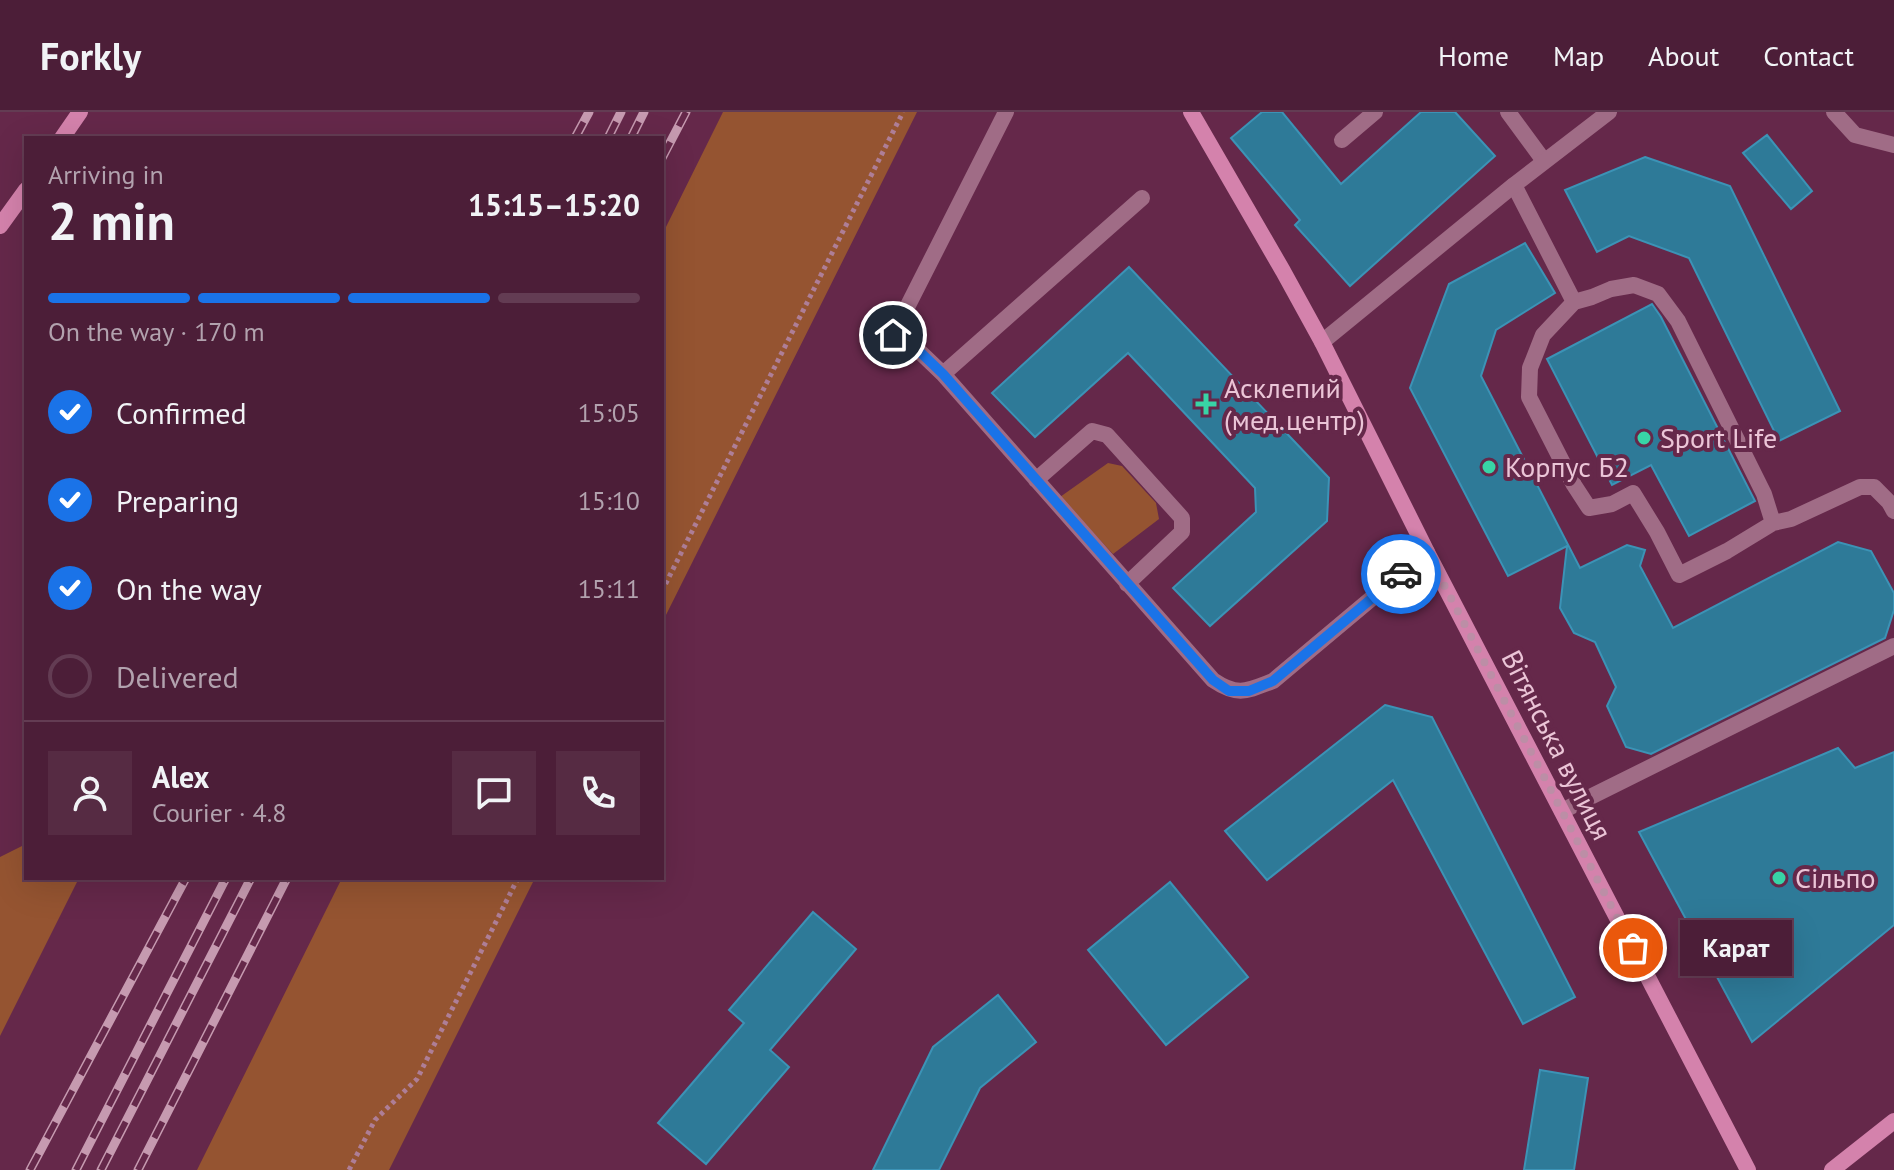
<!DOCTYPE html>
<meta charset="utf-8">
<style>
:root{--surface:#4c1e38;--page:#562b43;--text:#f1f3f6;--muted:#b2a2ae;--line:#633c53;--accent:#1a73e8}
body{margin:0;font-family:"PT Sans",sans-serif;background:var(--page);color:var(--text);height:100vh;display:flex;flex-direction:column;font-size:30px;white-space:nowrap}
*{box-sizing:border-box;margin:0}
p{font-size:26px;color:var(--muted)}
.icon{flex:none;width:44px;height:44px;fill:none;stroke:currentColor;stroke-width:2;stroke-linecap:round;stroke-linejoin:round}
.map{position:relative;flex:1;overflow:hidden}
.details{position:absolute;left:24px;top:24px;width:640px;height:744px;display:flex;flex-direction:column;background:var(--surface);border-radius:0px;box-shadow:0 8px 32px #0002,0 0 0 2px var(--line)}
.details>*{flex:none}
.pin{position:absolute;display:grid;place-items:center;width:68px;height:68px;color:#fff;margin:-34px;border:4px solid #fff;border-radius:50%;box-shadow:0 2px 8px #0007}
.courier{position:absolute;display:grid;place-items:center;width:80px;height:80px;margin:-40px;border:6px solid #1a73e8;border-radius:50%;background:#fff;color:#222;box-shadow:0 2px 10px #0007}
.bubble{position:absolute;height:56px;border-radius:0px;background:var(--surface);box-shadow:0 8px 32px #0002,0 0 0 2px var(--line);font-size:26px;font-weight:700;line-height:56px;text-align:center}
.headline em{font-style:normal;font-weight:700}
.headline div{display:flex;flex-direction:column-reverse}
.headline{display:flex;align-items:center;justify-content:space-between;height:136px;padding:0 24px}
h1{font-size:52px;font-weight:700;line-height:60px}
.bar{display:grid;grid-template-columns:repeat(4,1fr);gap:12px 8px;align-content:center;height:96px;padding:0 24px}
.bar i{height:10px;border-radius:6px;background:var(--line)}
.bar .current{background:var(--accent)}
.bar p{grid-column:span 4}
.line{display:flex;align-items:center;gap:20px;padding:0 24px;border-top:2px solid var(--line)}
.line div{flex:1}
.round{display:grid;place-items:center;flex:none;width:84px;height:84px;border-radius:0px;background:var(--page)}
ol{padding:0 24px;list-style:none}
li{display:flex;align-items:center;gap:24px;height:88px}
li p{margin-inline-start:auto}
li .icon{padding:8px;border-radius:50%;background:var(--accent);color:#fff;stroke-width:4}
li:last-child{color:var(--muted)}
li i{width:44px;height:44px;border:4px solid var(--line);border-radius:50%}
header{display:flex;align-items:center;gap:48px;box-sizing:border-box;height:112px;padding:0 40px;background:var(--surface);border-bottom:2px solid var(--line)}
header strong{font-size:38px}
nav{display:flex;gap:44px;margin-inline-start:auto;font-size:28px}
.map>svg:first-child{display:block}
.green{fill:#955431}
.building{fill:#2e7a98;stroke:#3c93b6;stroke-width:2}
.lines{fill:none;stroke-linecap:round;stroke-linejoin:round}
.path{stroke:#ae7e97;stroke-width:5;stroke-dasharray:4 4;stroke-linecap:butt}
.lane{stroke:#a06c86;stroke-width:16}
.street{stroke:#a06c86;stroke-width:16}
.secondary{stroke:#d482ac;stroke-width:16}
.rail-casing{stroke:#c69ab0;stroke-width:9}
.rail{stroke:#65284a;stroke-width:6;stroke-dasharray:18;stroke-linecap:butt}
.done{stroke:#bc8ea6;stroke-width:8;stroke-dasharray:0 14.4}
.route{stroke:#1a73e8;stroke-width:10}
.poi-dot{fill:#38d4a6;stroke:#65284a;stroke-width:3}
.labels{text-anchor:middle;stroke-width:8;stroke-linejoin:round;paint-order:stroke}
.poi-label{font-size:28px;fill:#ebc5d7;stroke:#65284a;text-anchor:start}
.street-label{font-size:28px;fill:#ebc5d7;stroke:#65284a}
</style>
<header>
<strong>Forkly</strong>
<nav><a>Home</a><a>Map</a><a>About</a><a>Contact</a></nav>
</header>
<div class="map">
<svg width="1894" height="1058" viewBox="0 0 1894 1058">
<rect width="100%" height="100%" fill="#65284a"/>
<path class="green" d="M723 0H917L662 511V123Z
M1108 351 1122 354 1156 391 1159 407 1113 442 1060 385Z
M26 732V766H79L0 924V745Z
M342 766H535L389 1058H197Z"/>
<path class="building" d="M1262 0H1282L1341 72 1421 0H1455L1495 44 1350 174 1295 113 1300 108 1231 26Z
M1767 23 1812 79 1791 97 1743 41Z
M1645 45 1730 74 1840 299 1779 329 1689 146 1629 124 1597 140 1565 78Z
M1525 131 1555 181 1496 218 1481 264 1580 456 1627 433 1645 438 1640 454 1673 516 1838 430 1871 439 1894 481V498L1885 526 1651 642 1626 635 1607 594 1616 575 1595 530 1574 521 1560 496 1567 434 1508 464 1410 276 1449 172Z
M1129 155 1329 366 1327 409 1210 514 1173 476 1256 400 1255 376 1128 241 1035 325 992 281Z
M1652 192 1661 205 1755 389 1689 424 1651 353 1612 373 1547 247Z
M1385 593 1432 605 1575 885 1523 912 1393 668 1267 768 1225 719Z
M1838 636 1855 656 1894 640V813L1752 930 1639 720Z
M1170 770 1248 865 1166 933 1088 838Z
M813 800 856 837 770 938 789 955 706 1052 658 1011 744 911 729 898Z
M998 883 1036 930 980 976 939 1058H873L933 935Z
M1540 958 1588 966 1574 1058H1524Z"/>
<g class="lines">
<path class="path" d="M662 479 903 0
M349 1058 375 1008 417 967 518 766"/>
<path class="lane" d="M1006 0 893 223 920 240 943 262 1213 568C1238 585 1247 579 1273 569L1427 440
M1508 0 1544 49
M1834 0 1855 23 1894 33
M1342 28 1375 0
M1514 73 1574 190 1543 223 1530 256 1529 285 1574 373 1589 396 1612 392 1633 381 1657 420 1679 463 1727 439 1773 411 1764 382 1678 209 1658 182 1634 173 1611 177 1592 185 1574 190
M943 262 1142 86
M1036 368 1092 319 1107 323 1182 406V420L1127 472
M1773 411 1791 407 1860 375H1874L1889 390 1894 399
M1562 699 1894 534"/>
<path class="street" d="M1322 230 1514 73 1609 0"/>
<path class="secondary" d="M1191 0 1283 159 1322 230 1427 440 1748 1058
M62 26 80 0
M0 114 26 78
M1832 1058 1894 1009"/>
<defs>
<path id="rail" d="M575 26 589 0
M608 26 621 0
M631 26 644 0
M662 46 686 0
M30 1058 186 766
M76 1058 226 766
M101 1058 251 766
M138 1058 287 766"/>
</defs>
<use href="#rail" class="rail-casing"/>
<use href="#rail" class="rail"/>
</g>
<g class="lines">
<path class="done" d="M1401 462 1427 440 1633 836"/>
<path class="route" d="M893 223 920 240 943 262 1213 568 1229 579H1249L1273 569 1401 462"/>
</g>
<g class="poi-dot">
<path d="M1202 280h8v8h8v8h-8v8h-8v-8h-8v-8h8z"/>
<circle cx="1644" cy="326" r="8"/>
<circle cx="1489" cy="355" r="8"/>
<circle cx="1779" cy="766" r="8"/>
</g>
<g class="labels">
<g class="poi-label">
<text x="1224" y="286">Асклепий<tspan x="1224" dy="32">(мед.центр)</tspan></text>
<text x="1660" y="336">Sport Life</text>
<text x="1505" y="365">Корпус Б2</text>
<text x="1795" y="776">Сільпо</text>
</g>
<g class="street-label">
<text transform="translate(1557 633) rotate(63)" y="10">Вітянська вулиця</text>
</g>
</g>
</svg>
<div class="pin" style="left:1633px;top:836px;background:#ea580c"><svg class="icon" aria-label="bag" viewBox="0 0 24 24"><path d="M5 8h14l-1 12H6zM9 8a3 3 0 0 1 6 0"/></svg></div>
<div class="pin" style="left:893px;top:223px;background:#1f2937"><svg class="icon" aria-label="home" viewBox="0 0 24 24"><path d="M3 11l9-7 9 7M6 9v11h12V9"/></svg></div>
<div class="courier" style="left:1401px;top:462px"><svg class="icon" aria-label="car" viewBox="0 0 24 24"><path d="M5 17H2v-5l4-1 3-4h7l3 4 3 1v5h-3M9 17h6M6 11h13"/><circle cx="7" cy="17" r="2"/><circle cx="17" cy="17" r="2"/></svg></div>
<div class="bubble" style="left:1680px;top:808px;width:112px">Карат</div>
<section class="details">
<div class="headline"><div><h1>2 min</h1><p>Arriving in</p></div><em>15:15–15:20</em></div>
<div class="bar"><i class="current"></i><i class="current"></i><i class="current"></i><i></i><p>On the way · 170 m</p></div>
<ol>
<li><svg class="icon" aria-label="check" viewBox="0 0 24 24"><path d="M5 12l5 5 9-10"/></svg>Confirmed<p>15:05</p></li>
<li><svg class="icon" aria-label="check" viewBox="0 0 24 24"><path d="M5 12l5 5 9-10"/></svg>Preparing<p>15:10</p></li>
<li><svg class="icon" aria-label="check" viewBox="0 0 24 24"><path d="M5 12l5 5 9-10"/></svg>On the way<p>15:11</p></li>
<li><i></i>Delivered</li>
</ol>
<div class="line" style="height:144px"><a class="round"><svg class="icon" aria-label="person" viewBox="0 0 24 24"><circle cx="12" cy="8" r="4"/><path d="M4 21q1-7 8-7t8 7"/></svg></a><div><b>Alex</b><p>Courier · 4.8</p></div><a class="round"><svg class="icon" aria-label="chat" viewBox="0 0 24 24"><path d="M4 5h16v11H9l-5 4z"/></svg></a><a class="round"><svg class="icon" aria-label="phone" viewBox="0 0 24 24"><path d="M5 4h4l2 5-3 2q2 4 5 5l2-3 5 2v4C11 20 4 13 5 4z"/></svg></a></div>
</section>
</div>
